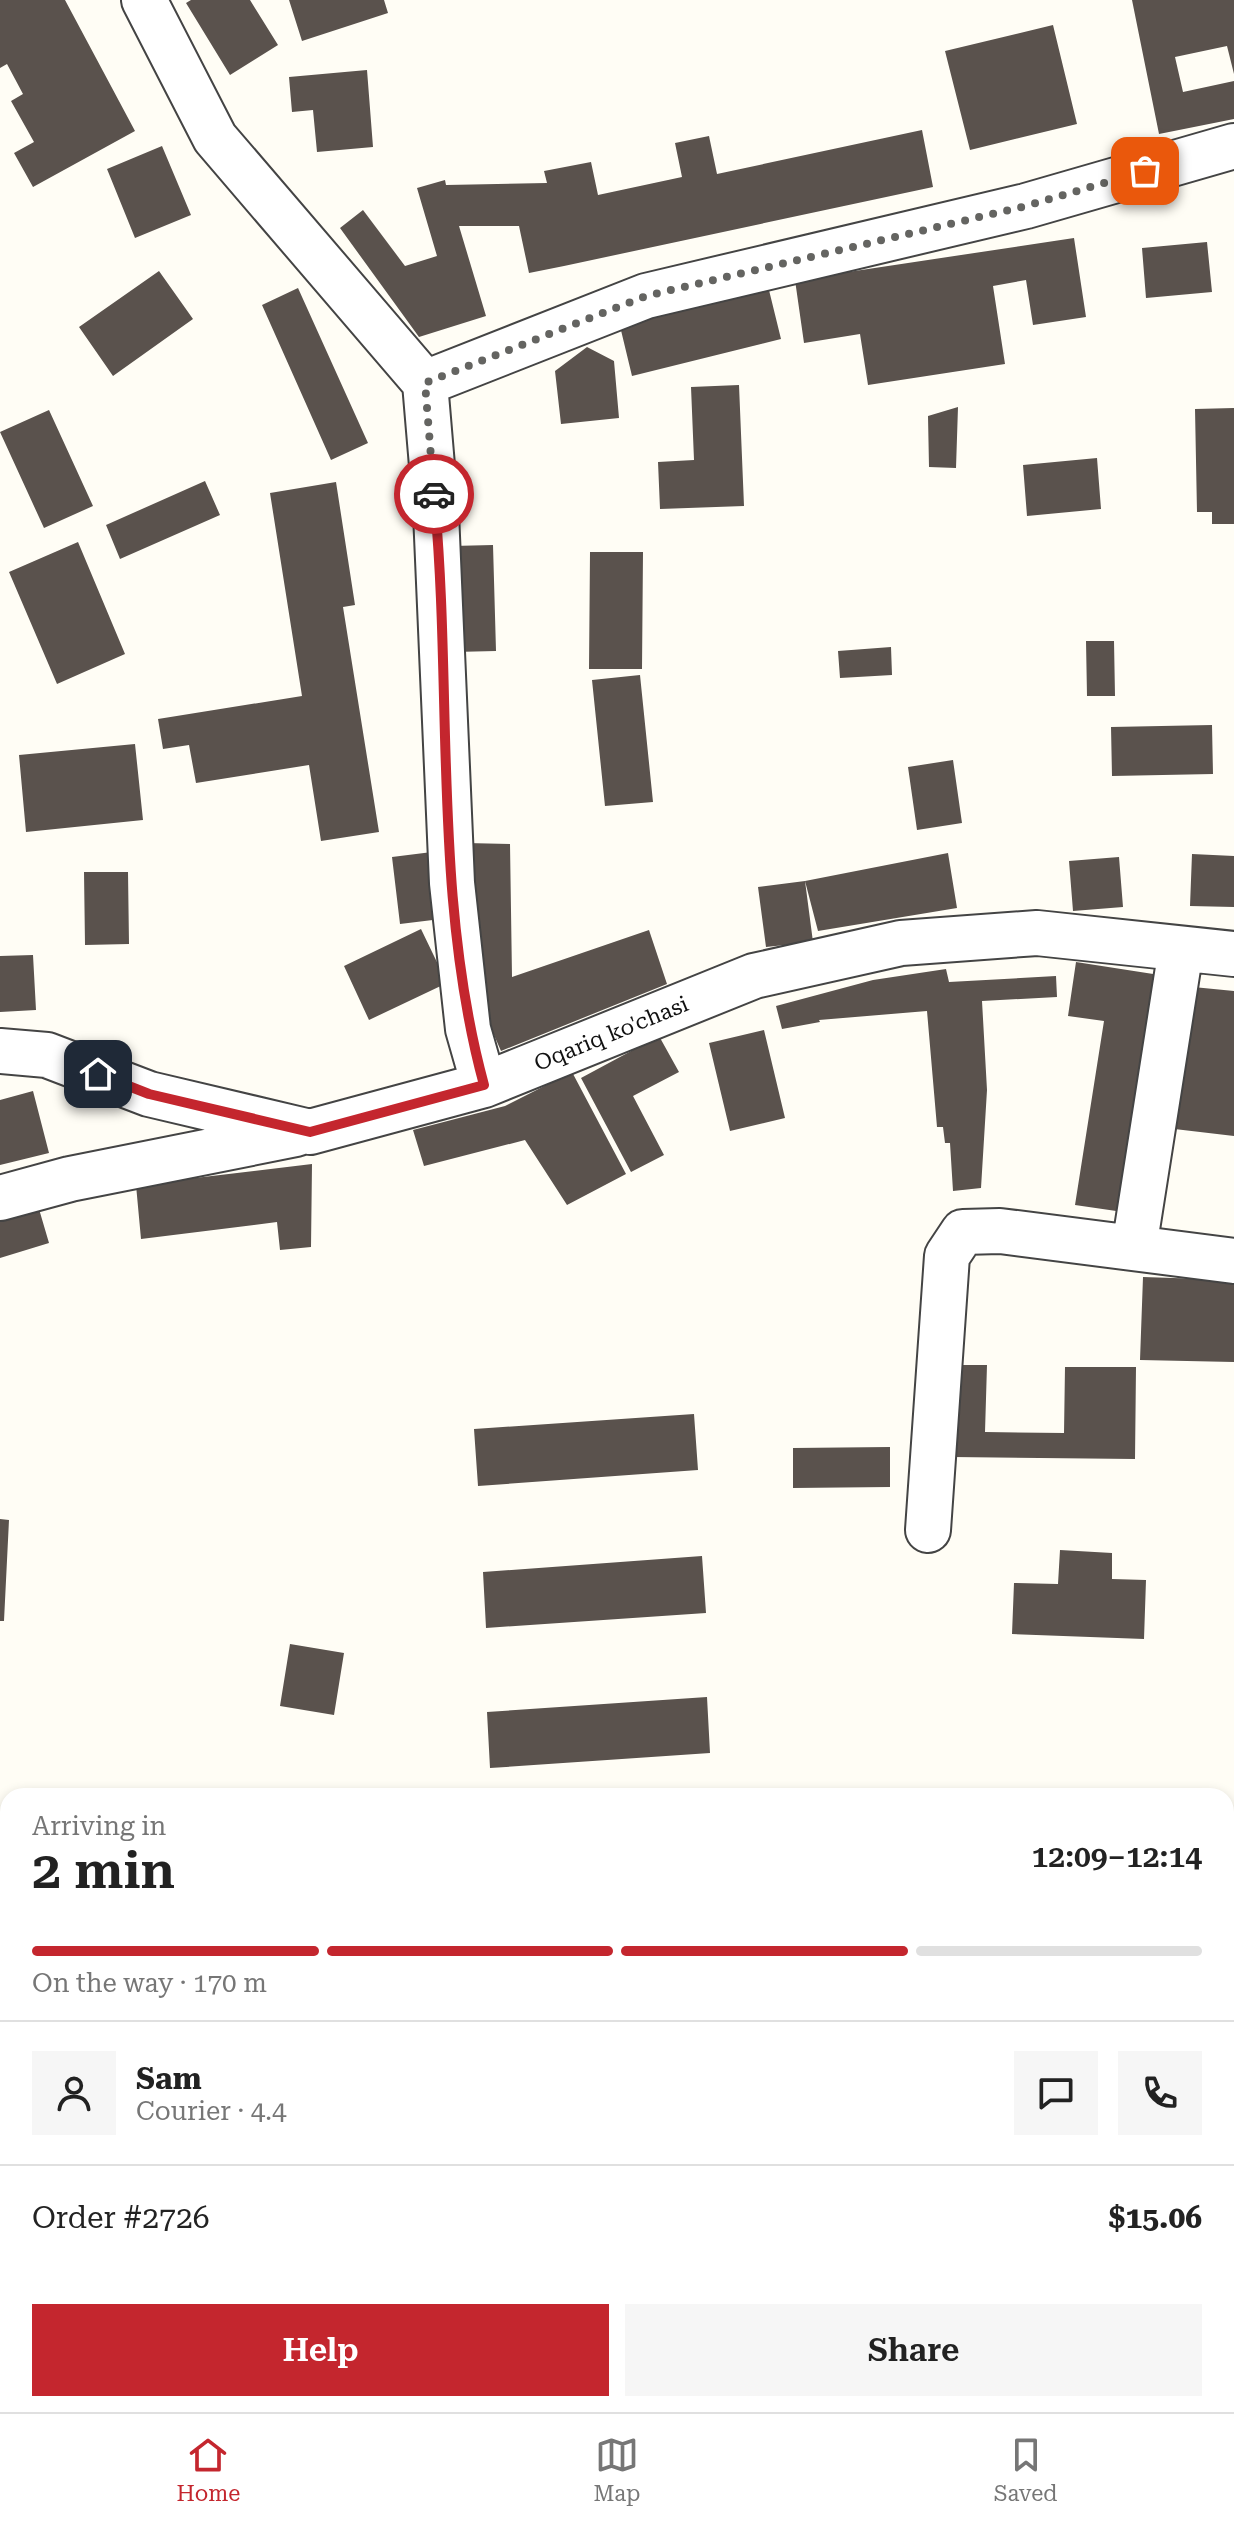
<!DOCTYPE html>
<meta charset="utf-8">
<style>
:root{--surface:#fff;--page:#f6f6f6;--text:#222;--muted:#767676;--line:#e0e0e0;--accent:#c4262e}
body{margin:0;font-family:"Roboto Serif",serif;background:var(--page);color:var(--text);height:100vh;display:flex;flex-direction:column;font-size:30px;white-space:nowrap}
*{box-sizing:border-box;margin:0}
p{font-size:26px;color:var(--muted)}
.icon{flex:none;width:44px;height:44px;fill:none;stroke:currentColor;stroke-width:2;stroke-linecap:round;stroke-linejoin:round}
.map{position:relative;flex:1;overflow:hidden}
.side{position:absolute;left:0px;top:1788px;width:1234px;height:624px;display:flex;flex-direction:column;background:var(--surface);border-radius:24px 24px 0 0;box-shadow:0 4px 12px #0003}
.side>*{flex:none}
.pin{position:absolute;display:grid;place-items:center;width:68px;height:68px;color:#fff;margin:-34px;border-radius:16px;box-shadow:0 4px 12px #0006}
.courier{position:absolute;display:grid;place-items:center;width:80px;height:80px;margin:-40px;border:6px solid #c4262e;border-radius:50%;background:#fff;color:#222;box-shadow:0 2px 10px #0007}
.head em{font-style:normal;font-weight:600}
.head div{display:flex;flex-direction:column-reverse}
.head{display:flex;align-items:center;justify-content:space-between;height:136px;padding:0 32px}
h1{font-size:52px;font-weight:600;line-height:60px}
.bar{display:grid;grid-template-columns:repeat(4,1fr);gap:12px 8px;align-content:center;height:96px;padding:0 32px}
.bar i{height:10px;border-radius:6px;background:var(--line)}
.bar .current{background:var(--accent)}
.bar p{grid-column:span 4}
.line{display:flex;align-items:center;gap:20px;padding:0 32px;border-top:2px solid var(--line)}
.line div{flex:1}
.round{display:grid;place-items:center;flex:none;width:84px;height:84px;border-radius:0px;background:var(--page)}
.button{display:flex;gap:16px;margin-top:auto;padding:16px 32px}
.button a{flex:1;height:92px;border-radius:0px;background:var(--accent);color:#fff;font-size:32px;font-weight:600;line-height:92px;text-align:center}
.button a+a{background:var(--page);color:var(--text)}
.menu{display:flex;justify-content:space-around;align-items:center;height:112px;border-top:2px solid var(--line);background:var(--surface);font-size:22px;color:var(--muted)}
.menu a{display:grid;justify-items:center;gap:4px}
.menu .current{color:var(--accent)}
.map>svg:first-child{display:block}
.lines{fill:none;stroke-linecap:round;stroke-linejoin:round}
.river{stroke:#b9e0f7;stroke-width:72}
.building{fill:#5a524d}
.minor-casing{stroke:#444;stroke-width:48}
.minor{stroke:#fff;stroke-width:44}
.done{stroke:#646461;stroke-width:8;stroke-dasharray:0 14.4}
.route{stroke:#c4262e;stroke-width:10}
.labels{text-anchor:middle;stroke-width:8;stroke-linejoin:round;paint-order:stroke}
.street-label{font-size:22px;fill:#111;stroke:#fff}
</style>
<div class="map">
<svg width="1234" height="2412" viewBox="0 0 1234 2412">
<rect width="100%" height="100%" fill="#fffdf5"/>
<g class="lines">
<path class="river" d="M1226 1991 1234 1989
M0 2375 8 2384
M826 2412 831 2404"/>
</g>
<path class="building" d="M0 0H65L135 131 33 187 14 153 34 142 11 101 23 94 7 64 0 68Z
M191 0H250L278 45 230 75 186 3Z
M289 0H384L388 13 302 41Z
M1132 0H1234V74L1227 46 1175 57 1183 92 1234 81V119L1159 134Z
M1053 25 1077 124 970 150 945 51Z
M367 70 373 147 317 152 313 110 292 112 289 77Z
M922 130 933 187 564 266 529 273 519 226H459L486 316 419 337 340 228 363 210 405 266 437 256 417 188 445 180 446 185 547 183 544 171 591 162 598 195 682 177 675 143 709 136 717 174Z
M162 146 191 215 135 238 107 169Z
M1074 238 1086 317 1033 325 1026 280 993 286 1005 364 868 385 860 334 804 343 795 280Z
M1207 242 1212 292 1146 298 1142 248Z
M159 271 193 319 113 376 79 327Z
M768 286 781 339 632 376 619 322Z
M298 288 368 443 331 460 262 305Z
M587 347 614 361 619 418 561 424 555 371Z
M739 385 744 506 660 509 658 462 694 460 691 387Z
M958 407 956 468 929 467 928 416Z
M1234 408V524H1212V512H1197L1195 409Z
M49 410 93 506 44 528 0 432Z
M1097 458 1101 509 1027 516 1023 465Z
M205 481 220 515 120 559 106 525Z
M336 482 355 605 343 607 379 832 321 841 309 765 196 783 189 745 163 749 158 719 302 696 270 493Z
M78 542 125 654 57 684 9 572Z
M493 545 496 651 454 652 452 546Z
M590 552H643L642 669H589Z
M1086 641H1114L1115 696H1087Z
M891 647 892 675 840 678 838 651Z
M640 675 653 802 605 806 592 680Z
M1212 725 1213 774 1112 776 1111 727Z
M135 744 143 820 26 832 19 755Z
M953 760 962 823 917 830 908 767Z
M466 843 510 844 512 977 649 930 667 984 501 1051 477 996Z
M432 852 441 919 400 924 392 857Z
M948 853 957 908 818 931 805 881 813 942 766 947 758 887 805 881Z
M1192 854 1234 856V907L1190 906Z
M1119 857 1123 907 1073 911 1069 861Z
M84 872H128L129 944 85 945Z
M421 929 447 983 369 1020 344 966Z
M33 955 36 1010 0 1012V956Z
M1076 962 1166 976 1130 1213 1075 1205 1104 1021 1068 1016Z
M946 969 949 982 1056 976 1057 997 982 1001 987 1090 981 1188 953 1191 950 1143H945L943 1127H937L927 1011 819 1020 820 1022 782 1029 776 1006 873 980Z
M1183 986 1234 991V1136L1166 1128Z
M764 1030 785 1118 730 1131 709 1043Z
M659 1036 679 1072 633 1096 664 1155 631 1172 581 1078Z
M572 1072 626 1174 567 1205 525 1140 424 1166 413 1130 505 1106Z
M33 1091 49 1153 0 1165V1100Z
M312 1164 311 1247 280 1250 277 1222 141 1239 136 1185Z
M39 1209 49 1243 0 1258V1220Z
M1143 1277 1234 1280V1362L1140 1360Z
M955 1365H987L985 1432 1064 1433 1065 1367H1136L1135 1459 953 1457Z
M694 1414 698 1470 478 1486 474 1429Z
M890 1447V1487L793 1488V1448Z
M0 1519 9 1520 4 1621H0Z
M1060 1550 1112 1553V1579L1146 1580 1144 1639 1012 1634 1014 1583 1058 1584Z
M702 1556 706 1613 486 1628 483 1572Z
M290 1644 344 1653 334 1715 280 1706Z
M707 1697 710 1753 490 1768 487 1712Z
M0 1843 8 1846V1909L0 1905Z
M0 1956 8 1960V2027L0 2043Z
M1058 2404H1107L1102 2412H1054Z"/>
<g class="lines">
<defs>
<path id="minor" d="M144 0 215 138 425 383 436 513 452 883 468 1029 484 1085
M425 383 646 296 1026 206 1234 146
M0 1051 47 1055 149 1094 310 1132 484 1085 754 976 901 943 1037 933 1234 954
M0 1198 70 1179 296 1134
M1134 1248 1181 949
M928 1530 947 1256 963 1232 1000 1231 1234 1261
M1226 1910 1234 1909
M1226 2231 1234 2228
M0 2285 8 2295
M112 2404 121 2412
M719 2412 725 2404"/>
</defs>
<use href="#minor" class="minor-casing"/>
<use href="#minor" class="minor"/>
</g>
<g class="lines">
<path class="done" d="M434 494 425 383 646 296 1026 206 1145 171"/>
<path class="route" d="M98 1074 149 1094 310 1132 484 1085C432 894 453 690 434 494"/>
</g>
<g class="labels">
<g class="street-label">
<text transform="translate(611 1033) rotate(-22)" y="8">Oqariq ko'chasi</text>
</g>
</g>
</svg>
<div class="pin" style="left:1145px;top:171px;background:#ea580c"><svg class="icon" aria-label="bag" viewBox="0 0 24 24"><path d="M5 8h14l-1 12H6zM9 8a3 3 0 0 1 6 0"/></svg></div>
<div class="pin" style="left:98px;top:1074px;background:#1f2937"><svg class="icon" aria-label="home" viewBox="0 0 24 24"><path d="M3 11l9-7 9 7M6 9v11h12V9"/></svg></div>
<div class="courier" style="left:434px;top:494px"><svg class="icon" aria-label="car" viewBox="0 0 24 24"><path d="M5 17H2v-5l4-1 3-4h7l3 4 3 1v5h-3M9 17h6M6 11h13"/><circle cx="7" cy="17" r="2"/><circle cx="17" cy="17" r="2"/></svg></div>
<section class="side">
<div class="head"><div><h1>2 min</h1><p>Arriving in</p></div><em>12:09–12:14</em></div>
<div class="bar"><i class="current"></i><i class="current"></i><i class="current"></i><i></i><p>On the way · 170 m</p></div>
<div class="line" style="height:144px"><a class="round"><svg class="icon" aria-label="person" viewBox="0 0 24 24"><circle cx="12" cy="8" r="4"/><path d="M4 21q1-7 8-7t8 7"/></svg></a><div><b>Sam</b><p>Courier · 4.4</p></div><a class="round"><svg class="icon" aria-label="chat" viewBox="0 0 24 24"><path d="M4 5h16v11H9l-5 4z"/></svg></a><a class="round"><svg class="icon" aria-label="phone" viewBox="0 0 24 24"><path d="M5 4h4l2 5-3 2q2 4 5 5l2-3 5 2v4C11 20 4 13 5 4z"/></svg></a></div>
<div class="line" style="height:104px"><div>Order #2726</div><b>$15.06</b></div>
<div class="button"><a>Help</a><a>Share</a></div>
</section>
</div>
<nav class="menu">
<a class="current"><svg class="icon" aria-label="home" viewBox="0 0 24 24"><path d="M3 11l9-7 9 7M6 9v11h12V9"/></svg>Home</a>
<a><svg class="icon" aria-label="map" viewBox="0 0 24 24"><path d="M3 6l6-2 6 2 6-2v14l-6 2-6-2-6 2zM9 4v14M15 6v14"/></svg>Map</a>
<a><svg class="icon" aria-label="saved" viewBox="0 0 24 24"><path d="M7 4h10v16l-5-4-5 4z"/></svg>Saved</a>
</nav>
